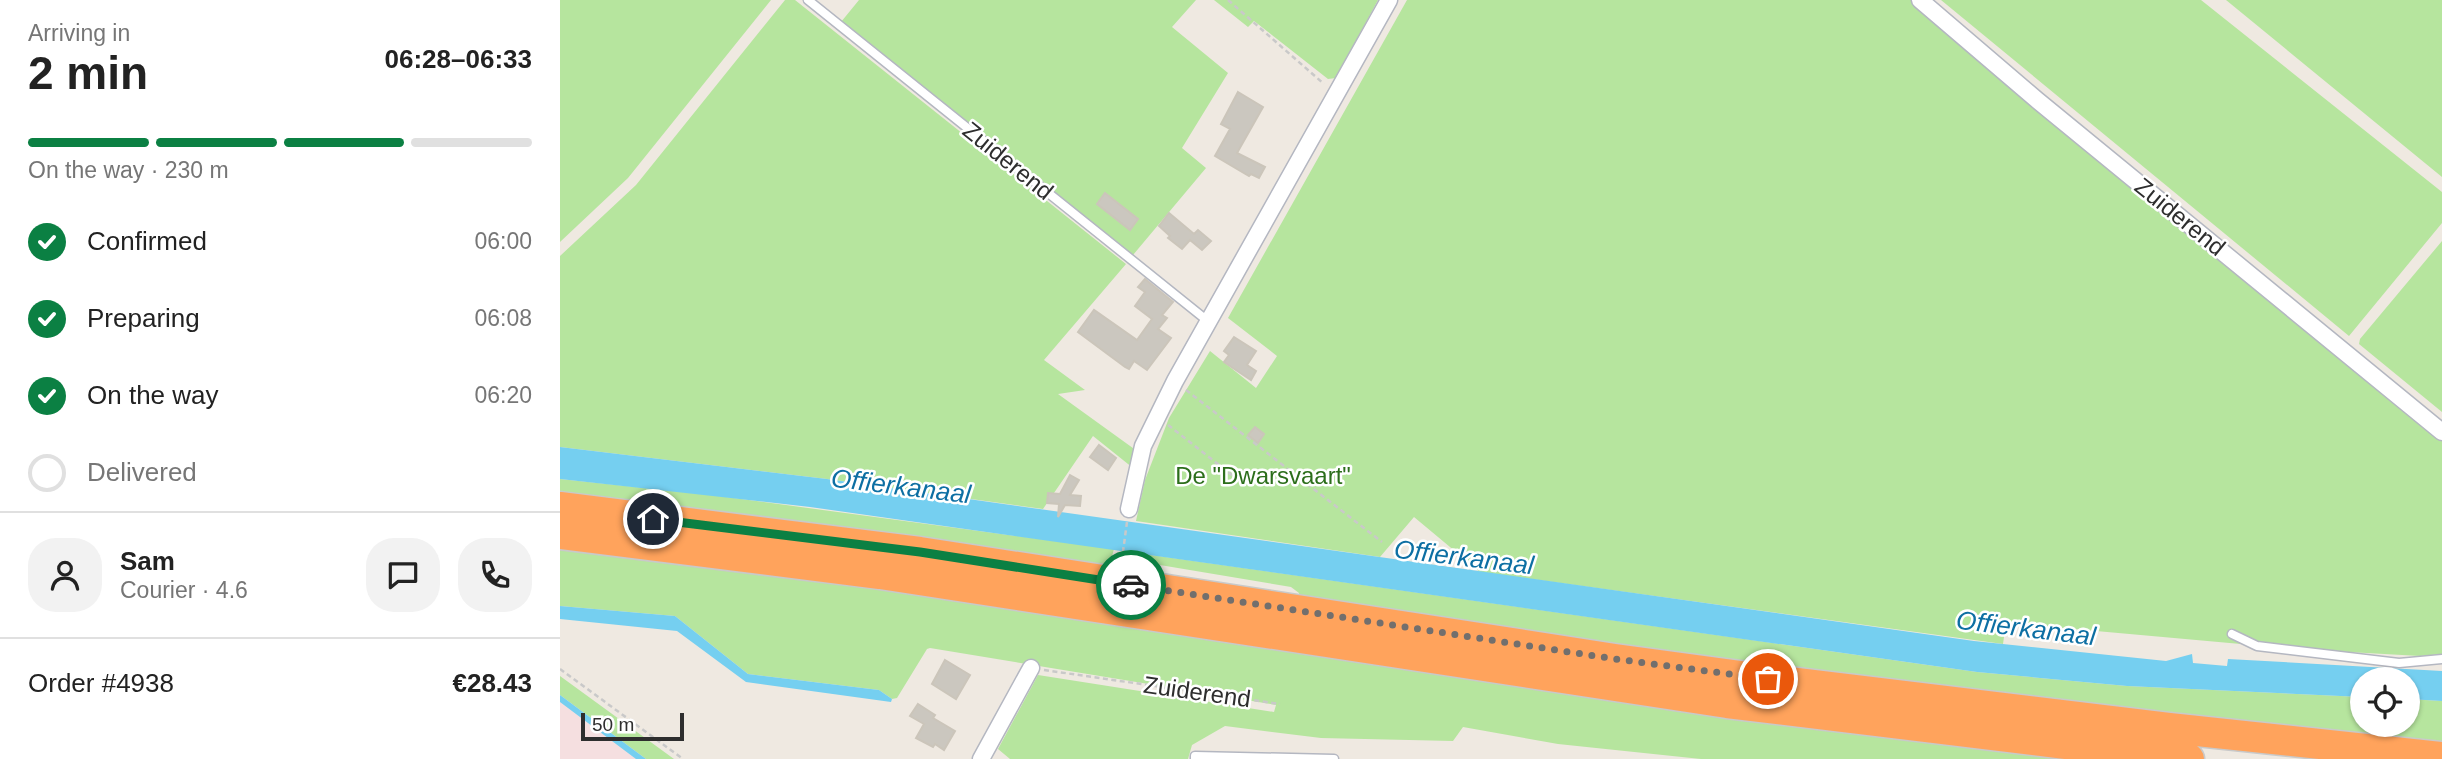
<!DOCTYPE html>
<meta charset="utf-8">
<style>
:root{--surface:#fff;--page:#f2f2f2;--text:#222;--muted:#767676;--line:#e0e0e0;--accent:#0b8043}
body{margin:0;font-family:Arial,sans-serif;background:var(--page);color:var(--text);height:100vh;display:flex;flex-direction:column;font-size:26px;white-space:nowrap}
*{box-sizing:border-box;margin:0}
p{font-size:23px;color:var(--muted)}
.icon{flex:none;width:38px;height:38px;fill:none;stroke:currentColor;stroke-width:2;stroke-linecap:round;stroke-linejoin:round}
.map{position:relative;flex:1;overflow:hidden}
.details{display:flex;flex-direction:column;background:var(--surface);width:560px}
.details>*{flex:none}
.controls{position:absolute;left:1790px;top:667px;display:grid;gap:14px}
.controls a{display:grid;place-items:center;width:70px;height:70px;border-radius:50%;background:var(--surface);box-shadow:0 2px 5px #0004;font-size:35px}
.scale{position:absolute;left:21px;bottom:18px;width:103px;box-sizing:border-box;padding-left:7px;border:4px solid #2e2e2e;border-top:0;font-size:19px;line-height:24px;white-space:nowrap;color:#2e2e2e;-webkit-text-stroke:5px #fff;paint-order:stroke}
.pin{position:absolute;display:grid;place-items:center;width:60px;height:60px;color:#fff;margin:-30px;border:4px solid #fff;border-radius:50%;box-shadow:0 2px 7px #0007}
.courier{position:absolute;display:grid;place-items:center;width:70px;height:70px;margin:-35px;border:5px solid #0b8043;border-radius:50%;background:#fff;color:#222;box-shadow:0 2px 9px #0007}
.summary em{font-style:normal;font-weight:700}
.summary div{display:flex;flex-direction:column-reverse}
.summary{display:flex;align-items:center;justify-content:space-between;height:119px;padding:0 28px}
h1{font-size:46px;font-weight:700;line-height:52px}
.bar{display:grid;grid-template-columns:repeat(4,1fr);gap:10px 7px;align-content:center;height:84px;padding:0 28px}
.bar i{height:9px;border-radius:5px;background:var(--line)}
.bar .current{background:var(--accent)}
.bar p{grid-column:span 4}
.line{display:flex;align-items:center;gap:18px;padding:0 28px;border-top:2px solid var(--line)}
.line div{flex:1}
.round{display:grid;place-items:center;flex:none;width:74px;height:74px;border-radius:28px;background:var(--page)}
ol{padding:0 28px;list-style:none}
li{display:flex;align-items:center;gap:21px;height:77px}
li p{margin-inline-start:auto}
li .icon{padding:7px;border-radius:50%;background:var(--accent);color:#fff;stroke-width:4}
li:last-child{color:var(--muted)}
li i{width:38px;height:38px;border:4px solid var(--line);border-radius:50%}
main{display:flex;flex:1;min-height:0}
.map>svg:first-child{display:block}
.medical{fill:#f5dfe0}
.green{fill:#b6e59e}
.water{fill:#75cff0}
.building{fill:#cbc7bf;stroke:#cbc5ba;stroke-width:2}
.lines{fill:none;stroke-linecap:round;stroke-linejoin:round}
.lane-casing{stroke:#b4b7c1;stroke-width:11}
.street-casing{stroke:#b4b7c1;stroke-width:19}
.highway-casing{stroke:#c9c9c9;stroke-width:33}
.path{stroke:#c9c9c9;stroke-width:2.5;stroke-dasharray:5 3.5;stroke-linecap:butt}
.lane{stroke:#fff;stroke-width:8}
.street{stroke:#fff;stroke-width:16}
.highway{stroke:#ffa35c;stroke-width:30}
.done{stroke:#726f6d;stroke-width:7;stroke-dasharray:0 12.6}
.route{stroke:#0b8043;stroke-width:9}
.labels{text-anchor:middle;stroke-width:5;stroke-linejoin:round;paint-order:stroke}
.street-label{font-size:24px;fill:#2e2e2e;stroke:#fff}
.park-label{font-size:24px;fill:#2c6e1b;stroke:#fff}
.water-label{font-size:26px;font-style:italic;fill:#0d6fa3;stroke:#fff}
</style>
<main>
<section class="details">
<div class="summary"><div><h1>2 min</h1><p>Arriving in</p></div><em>06:28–06:33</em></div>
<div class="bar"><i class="current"></i><i class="current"></i><i class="current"></i><i></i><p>On the way · 230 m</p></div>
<ol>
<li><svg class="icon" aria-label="check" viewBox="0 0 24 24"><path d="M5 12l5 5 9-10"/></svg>Confirmed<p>06:00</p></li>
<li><svg class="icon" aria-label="check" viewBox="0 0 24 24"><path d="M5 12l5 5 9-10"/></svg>Preparing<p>06:08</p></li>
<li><svg class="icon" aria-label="check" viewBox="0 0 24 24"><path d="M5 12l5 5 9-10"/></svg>On the way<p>06:20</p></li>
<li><i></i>Delivered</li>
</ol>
<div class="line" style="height:126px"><a class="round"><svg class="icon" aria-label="person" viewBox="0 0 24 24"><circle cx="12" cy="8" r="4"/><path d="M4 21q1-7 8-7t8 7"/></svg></a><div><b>Sam</b><p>Courier · 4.6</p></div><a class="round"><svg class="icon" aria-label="chat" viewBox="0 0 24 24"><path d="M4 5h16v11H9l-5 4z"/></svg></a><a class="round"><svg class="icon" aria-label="phone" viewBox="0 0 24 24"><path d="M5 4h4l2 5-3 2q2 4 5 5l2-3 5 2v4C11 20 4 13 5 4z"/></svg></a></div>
<div class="line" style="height:91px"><div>Order #4938</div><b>€28.43</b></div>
</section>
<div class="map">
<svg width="1882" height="759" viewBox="0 0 1882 759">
<rect width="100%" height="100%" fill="#efe9e1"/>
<path class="medical" d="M0 701 79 759H0Z"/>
<path class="green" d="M0 0H211L68 178 0 242Z
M225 0H235L566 264 484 360 525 390 498 394 577 451 573 468 533 436 483 509 267 479 0 447V256L76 185Z
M299 0H636L612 27 668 73 622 148 646 168 573 255 281 22Z
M654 0H818L776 78 768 79 694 21 688 27Z
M847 0H1351L1882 438V654L1860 656 1735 649 1446 623 1443 644 920 572 854 517 820 557 576 521 585 480 609 418 650 351 696 388 717 356 668 318Z
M1381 0H1641L1882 192V223L1789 336Z
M1666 0H1882V177Z
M1882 241V412L1799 344 1800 339Z
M0 479 151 495 554 549 548 571 0 497Z
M0 546 282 580 1131 712 1503 759H1141L998 744 903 727 893 741 761 738 665 726 632 745 628 759H450L438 749 478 675 714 712 716 705 370 648 367 649 337 698 332 699 319 690 188 674 115 616 0 606Z
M570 552 1417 672 1567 686 1802 697V724H1848V699L1882 701V743L1288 679 739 600V593L731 587 576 561Z
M0 676 114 759H86L0 695Z"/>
<path class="water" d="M0 447 267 479 1414 641 1606 661 1632 654 1633 663 1667 666 1668 659 1882 671V701L1848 699V679H1802V697L1567 686 1417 672 250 507 0 479Z
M0 606 115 616 188 674 319 690 332 699 331 702 186 682 117 631 0 619Z
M0 695 86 759H76L0 702Z"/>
<path class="building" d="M678 92 703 107 677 153 705 167 699 178 691 174 689 176 655 156 670 129 661 124Z
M545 193 578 219 570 230 537 204Z
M609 213 634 234 638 230 651 241 642 250 630 240 622 249 608 238 610 236 599 226Z
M585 279 613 302 602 315 607 318 598 329 611 338 587 370 574 361 569 369 565 367 518 332 534 310 577 340 592 319 575 306 585 292 578 287Z
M674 337 696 351 687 365 696 371 691 380 664 362 669 355 664 351Z
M695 427 704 434 698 443 688 435Z
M539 445 556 458 548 470 530 457Z
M510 475 519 480 510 495 521 496 520 506 505 505 498 517 499 504 487 503 488 493 500 494Z
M385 660 410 675 396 699 372 684Z
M358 704 375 715 373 718 395 731 384 750 375 744 373 747 356 738 364 724 350 716Z"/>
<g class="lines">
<defs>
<path id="lane" d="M248 0 649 322
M1672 634 1697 646 1839 663 1882 659
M635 759V756L774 759"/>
<path id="street" d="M1360 0 1477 100 1882 432
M569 509 583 446 615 381 829 0
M421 759 471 668"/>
<path id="highway" d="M0 507 360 552 1055 659 1181 676 1609 728 1882 757
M0 534 320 574 1167 703 1629 759"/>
</defs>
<use href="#lane" class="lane-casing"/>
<use href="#street" class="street-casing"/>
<use href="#highway" class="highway-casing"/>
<path class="path" d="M668 0 764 84
M626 390 822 542
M608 425 677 479
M567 522 562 559 570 561
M0 669 123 759
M484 670 720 704"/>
<use href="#lane" class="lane"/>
<use href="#street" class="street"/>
<use href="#highway" class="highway"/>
</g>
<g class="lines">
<path class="done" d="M571 585 1055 659 1208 679"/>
<path class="route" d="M93 519 360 552 571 585"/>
</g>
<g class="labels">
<g class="street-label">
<text transform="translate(448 161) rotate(39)" y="8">Zuiderend</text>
<text transform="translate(1620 217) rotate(39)" y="8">Zuiderend</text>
<text transform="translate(637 692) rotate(8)" y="8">Zuiderend</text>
</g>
<g class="park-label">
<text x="703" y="484">De "Dwarsvaart"</text>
</g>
<g class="water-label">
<text transform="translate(341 486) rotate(7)" y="9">Offierkanaal</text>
<text transform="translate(904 557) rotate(7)" y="9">Offierkanaal</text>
<text transform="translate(1466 628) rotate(7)" y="9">Offierkanaal</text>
</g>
</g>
</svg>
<div class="controls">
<a><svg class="icon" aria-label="locate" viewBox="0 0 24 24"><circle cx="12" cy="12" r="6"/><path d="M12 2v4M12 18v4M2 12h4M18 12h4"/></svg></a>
</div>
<div class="scale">50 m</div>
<div class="pin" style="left:1208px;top:679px;background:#ea580c"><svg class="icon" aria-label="bag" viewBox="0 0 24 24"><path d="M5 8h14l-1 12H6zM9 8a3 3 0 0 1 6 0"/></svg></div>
<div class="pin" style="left:93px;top:519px;background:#1f2937"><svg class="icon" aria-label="home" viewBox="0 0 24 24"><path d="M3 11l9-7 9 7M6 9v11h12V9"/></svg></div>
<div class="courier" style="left:571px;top:585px"><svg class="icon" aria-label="car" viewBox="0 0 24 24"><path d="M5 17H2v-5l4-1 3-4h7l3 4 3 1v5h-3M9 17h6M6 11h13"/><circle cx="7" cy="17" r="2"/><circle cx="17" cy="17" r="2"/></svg></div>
</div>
</main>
